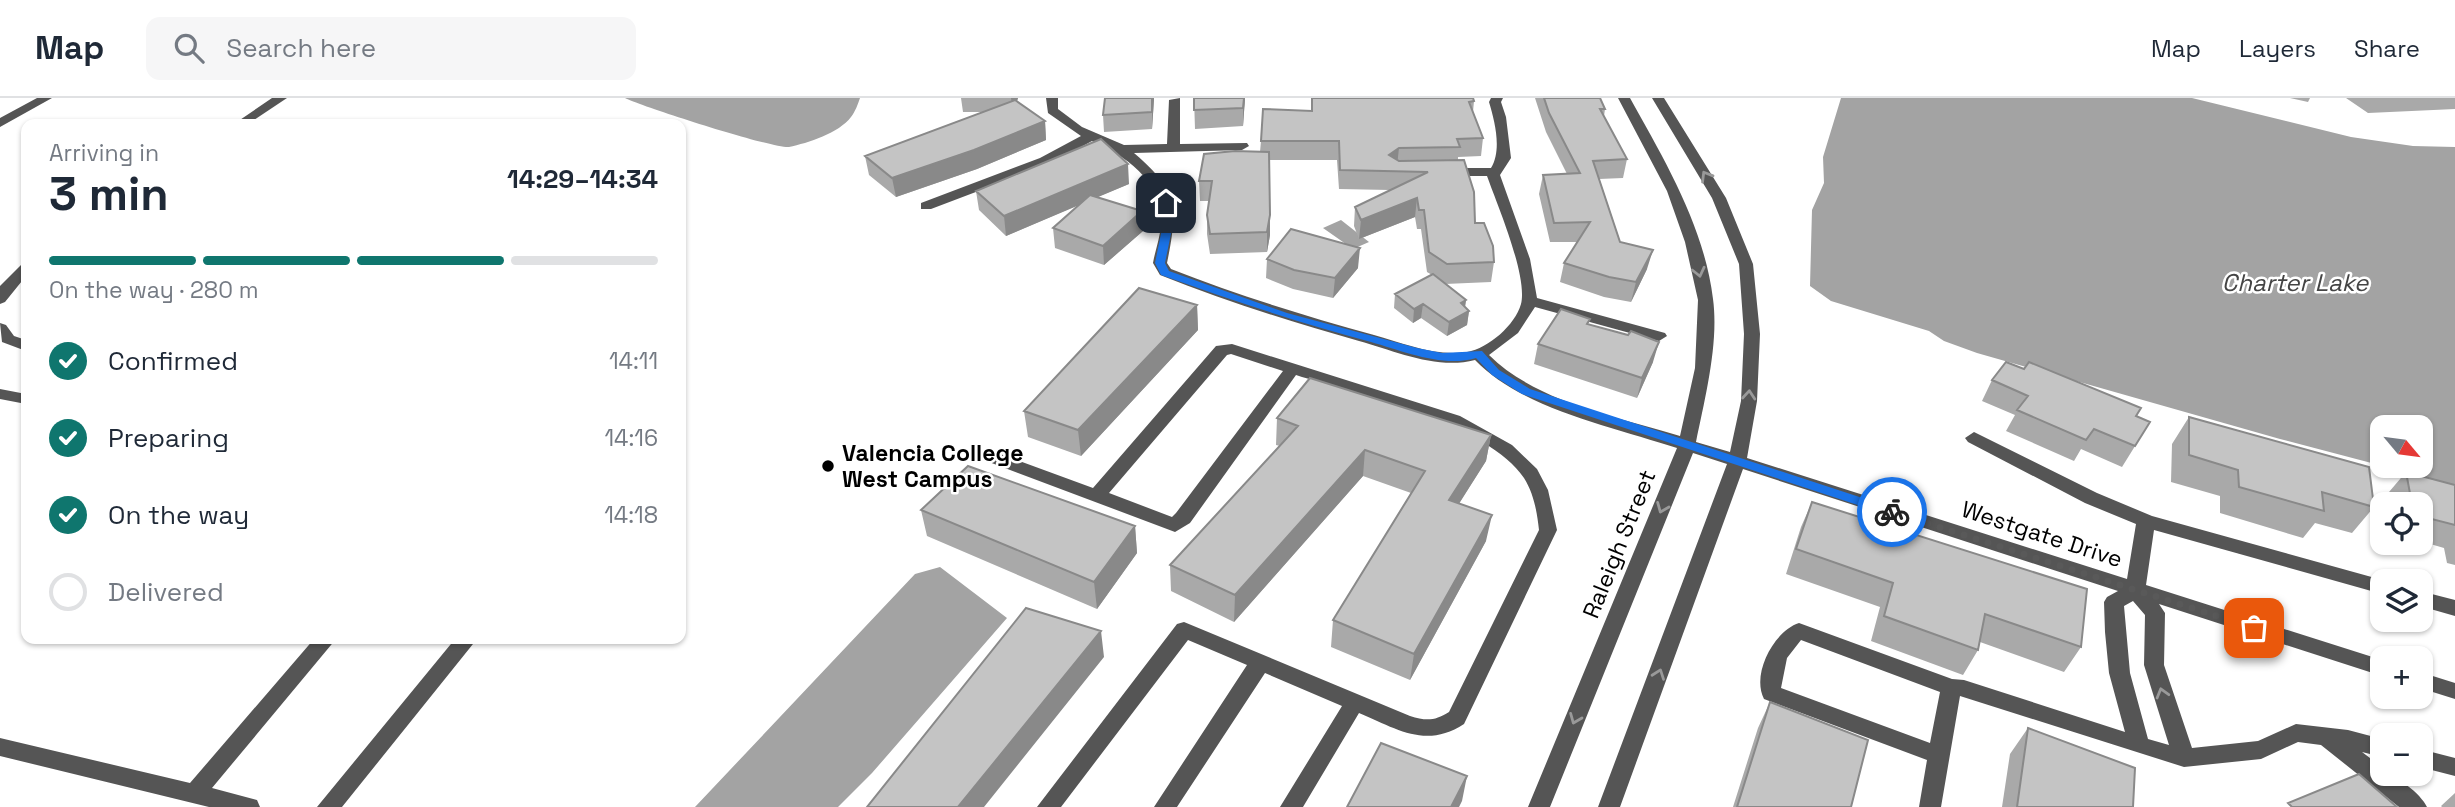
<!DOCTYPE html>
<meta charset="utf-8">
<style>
:root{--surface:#fff;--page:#f6f6f7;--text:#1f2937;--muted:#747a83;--line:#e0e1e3;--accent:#0f766e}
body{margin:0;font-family:"Space Grotesk",sans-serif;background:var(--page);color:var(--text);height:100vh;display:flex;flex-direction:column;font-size:26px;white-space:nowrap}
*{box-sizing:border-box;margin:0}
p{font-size:23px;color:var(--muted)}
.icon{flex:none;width:38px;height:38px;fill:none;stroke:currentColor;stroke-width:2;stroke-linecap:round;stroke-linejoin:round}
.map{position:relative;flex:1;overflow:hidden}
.drawer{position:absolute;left:21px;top:21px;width:665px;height:525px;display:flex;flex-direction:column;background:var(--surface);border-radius:14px;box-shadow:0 2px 5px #0004}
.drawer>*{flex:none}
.needle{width:46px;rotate:119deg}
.tools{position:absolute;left:2370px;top:317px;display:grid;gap:14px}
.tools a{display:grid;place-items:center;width:63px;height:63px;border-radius:14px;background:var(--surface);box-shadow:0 2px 5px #0004;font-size:35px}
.pin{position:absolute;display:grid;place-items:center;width:60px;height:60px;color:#fff;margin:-30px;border-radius:14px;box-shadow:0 4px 10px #0006}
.courier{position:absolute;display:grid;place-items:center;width:70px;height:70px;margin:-35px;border:5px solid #1a73e8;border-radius:50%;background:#fff;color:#222;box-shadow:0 2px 9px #0007}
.summary em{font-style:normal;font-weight:600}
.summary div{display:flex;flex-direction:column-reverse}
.summary{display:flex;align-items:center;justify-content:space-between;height:119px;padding:0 28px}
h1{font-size:46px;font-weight:600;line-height:52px}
.bar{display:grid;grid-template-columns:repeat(4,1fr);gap:10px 7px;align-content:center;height:84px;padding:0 28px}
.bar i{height:9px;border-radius:5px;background:var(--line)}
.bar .selected{background:var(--accent)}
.bar p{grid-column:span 4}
ol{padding:0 28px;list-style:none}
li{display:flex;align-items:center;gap:21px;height:77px}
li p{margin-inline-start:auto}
li .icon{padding:7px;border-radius:50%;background:var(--accent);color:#fff;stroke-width:4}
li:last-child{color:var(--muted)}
li i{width:38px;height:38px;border:4px solid var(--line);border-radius:50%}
header{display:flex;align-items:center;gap:42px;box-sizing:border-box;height:98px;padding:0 35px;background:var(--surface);border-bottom:2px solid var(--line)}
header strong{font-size:33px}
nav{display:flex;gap:38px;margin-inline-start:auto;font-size:24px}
.search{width:490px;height:63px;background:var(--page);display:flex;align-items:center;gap:18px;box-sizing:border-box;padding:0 24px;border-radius:14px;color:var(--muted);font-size:26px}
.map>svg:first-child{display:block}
.water{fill:#a3a3a3;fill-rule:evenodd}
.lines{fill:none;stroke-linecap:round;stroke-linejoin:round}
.minor{fill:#555;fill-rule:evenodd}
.wall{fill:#a9a9a9}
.shaded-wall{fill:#898989}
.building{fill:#c4c4c4;stroke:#898989;stroke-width:2}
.oneway{stroke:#999}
.route{fill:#1a73e8}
.done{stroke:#595959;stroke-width:7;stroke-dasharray:0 12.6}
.poi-dot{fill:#000;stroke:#fff;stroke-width:2.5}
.labels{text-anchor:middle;stroke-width:5;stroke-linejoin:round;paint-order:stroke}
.poi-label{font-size:23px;font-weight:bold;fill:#000;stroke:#fff;text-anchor:start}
.street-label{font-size:23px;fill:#000;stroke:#fff}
.water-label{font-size:24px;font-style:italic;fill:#444;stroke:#fff}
</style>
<header>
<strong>Map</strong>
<div class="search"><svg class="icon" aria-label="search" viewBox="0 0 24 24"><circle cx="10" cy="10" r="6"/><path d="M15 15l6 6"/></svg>Search here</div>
<nav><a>Map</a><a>Layers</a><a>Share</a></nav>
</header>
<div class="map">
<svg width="2455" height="709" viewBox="0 0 2455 709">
<rect width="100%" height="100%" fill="#fff"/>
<path class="water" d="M625 0H860C858 6 855 14 851 19 839 35 808 45 789 49 774 51 643 9 625 0Z
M1841 0H2192L2351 39 2413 48 2455 49V387L2280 341 1977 255 1944 243 1929 233 1831 203 1810 188 1812 112 1824 85 1823 59ZM2382 329H2420V368H2382Z
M1341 122 1369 144 1353 151 1323 130Z
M940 469 1007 520 872 675 838 709H695L915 476Z"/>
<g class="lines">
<path class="minor" d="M37 0H52L0 29V20Z
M272 0H287L248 26H234Z
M1046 0H1058V11L1082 29 1124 47 1167 46 1169 2 1180 0V46L1247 45 1249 48 1242 52 1134 55C1178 92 1178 111 1167 165L1171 171C1237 197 1305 218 1374 237 1403 245 1436 259 1467 254 1489 250 1515 227 1521 206 1528 178 1497 106 1487 78H1446L1439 74 1446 70H1491C1502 52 1495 24 1489 4L1491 0H1503L1501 4 1506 19 1511 60 1500 77 1530 161 1537 200 1665 235 1667 238 1659 243 1535 209 1518 235 1489 257C1536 304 1618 319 1680 338L1695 270 1698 202 1685 144 1667 93 1618 0H1630C1665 63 1704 128 1713 201 1719 245 1705 300 1696 344L1730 354 1741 303 1744 236 1739 166 1712 100 1652 0H1664L1726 100 1753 166 1760 236 1757 303 1747 360 2127 481 2136 426 2085 405 1968 344 1965 340 1974 334 2097 395 2152 418 2386 483H2382V496L2154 432 2146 487 2382 562V578L2159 506 2165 515 2164 567 2192 650 2258 643 2296 626 2348 632 2382 641V659L2362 654 2382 669V676C2396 676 2421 696 2427 709H2399L2321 647 2298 644 2261 661 2184 669 1960 598 1941 709H1919L1927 662 1764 601C1751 576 1774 533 1799 525L1952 581 1964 582 2125 634 2109 575 2105 534 2104 504 2107 499 2118 493 1743 371 1620 709H1598L1727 366 1693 355 1550 709H1528L1677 350C1613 329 1522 311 1475 262 1437 272 1395 253 1359 243 1292 224 1225 203 1160 177L1153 165C1155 153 1160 140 1161 127 1164 84 1126 58 1092 43L1050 66 931 111H921V105L1040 60 1081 38 1048 15ZM2133 503 2145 517 2144 567 2169 647 2148 641 2130 575 2124 508ZM1801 542 1940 594 1930 645 1781 590 1787 560Z
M26 166V178L5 204 0 206V188L21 167Z
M0 225 6 227 14 238 26 242V253L2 244Z
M1232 246 1460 318 1512 347 1537 371 1548 392 1557 432 1464 626C1426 651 1397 631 1359 615L1303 709H1280L1342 608 1265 575 1177 709H1154L1247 567 1188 542 1061 709H1037L1177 526 1184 524 1410 618C1426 623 1435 623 1449 614L1539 432C1537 414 1534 396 1524 380 1489 326 1358 297 1296 277L1190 425 1175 434 989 364 986 360 995 354 1093 390 1216 248ZM1231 256 1283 273 1176 415 1172 419 1109 395 1227 257Z
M0 291 26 296V306L0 301Z
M2420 493 2455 502V518L2420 508Z
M314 541H336L212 690 257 702 260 709H209L0 658V640L190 685Z
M455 541H477L342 709H317Z
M2420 574 2455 585V601L2420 590Z
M2420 651 2455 660V678L2420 669Z"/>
</g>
<path class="wall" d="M961 0H1018L1017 3 1045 23 1046 42 977 71 896 99 869 77 865 58 983 14H963Z
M1154 0 1152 31 1104 34 1103 17Z
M1194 0H1245L1243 28 1195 31Z
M1311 0H1473L1474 3 1473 14 1483 40 1481 58 1458 59V62L1475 125 1494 164 1491 184 1445 186 1466 202 1465 209 1469 213 1467 227 1447 238 1421 220 1413 225 1394 210 1395 196 1432 177 1427 174 1421 131H1417L1415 119 1359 141 1354 128 1355 109 1390 92 1339 91 1337 62H1269L1270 137 1267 154 1210 156 1207 136V117L1209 103H1200L1199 83 1260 54 1261 43 1311 13Z
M1535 0H1600L1605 11 1604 18 1627 61 1623 80 1599 81 1620 144 1647 171 1631 204 1604 199 1560 184 1564 165 1577 144H1550L1539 96 1543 77 1567 76 1546 34Z
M2290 0H2310L2308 4Z
M2346 0H2455V11L2368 15Z
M1129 86 1097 99 1143 133 1104 167 1055 150 1053 130 1078 107 1006 138 979 112 976 93Z
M1267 161 1358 170 1333 200 1293 191 1266 180Z
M1197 207 1198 232 1081 358 1028 339 1024 313Z
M1588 226 1653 264 1637 300 1534 266 1538 246Z
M1992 282 2136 318 2150 324 2122 369 2081 351 2074 363 2006 333 2015 317 1982 303Z
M2189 319 2374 409 2352 435 2315 425 2303 440 2220 415V398L2171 384 2172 346Z
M1277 320 1491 337 1486 363 1459 405 1486 443 1410 582 1331 549 1333 522 1411 395 1363 378 1234 524 1171 493 1170 467 1280 348 1276 347Z
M2406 374 2455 387V467L2447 465 2444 450 2420 443V406H2391L2389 394Z
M1812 404 2081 549 2064 574 1980 544 1978 552 1963 577 1871 543 1880 509 1786 476 1801 429Z
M921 412 1135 428 1137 455 1097 511 927 438Z
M1770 604 1851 709H1733L1758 630Z
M2028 630 2133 709H2002L2010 656Z
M2455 695V709H2442L2441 708Z"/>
<path class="shaded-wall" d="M1011 0H1018L1013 15Z
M1152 0H1154V2L1152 31Z
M1244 0H1245L1243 28V10Z
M1045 23 1046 42 977 71 896 99 892 80Z
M1399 50 1397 68 1389 57Z
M1128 66 1129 86 1006 138 1004 118Z
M1417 100 1415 119 1359 141 1361 122Z
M1142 113 1143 133 1104 167 1103 148Z
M1270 117V137L1267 154V134Z
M1360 150 1358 170 1333 200 1335 180Z
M1653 152 1647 171 1631 204 1636 184Z
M1466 202 1464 215 1469 213 1467 227 1447 238 1449 224 1461 205Z
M1423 206 1421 220 1413 225 1414 211Z
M1197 207 1198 232 1081 358 1078 332Z
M1659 244 1653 264 1637 300 1642 280Z
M1491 337 1486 363 1445 428 1449 402Z
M1365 352 1363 378 1234 524 1235 497Z
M1492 417 1486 443 1410 582 1414 556Z
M1135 428 1137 455 1097 511 1094 484Z
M1101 533 1104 559 984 709H958Z
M1467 678 1462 703 1459 709H1451Z"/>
<path class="building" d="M1105 0H1152V14L1103 17Z
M1194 0H1244L1243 10 1194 12Z
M1312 0H1473L1474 3 1469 4 1483 40 1457 41 1460 49 1399 50 1389 57 1399 63 1464 62 1474 94 1475 125H1484L1493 148 1494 164 1447 166 1429 154 1424 112H1419L1417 100 1361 122 1355 109 1428 74 1340 72 1339 43H1261L1263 11 1312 13Z
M1544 0H1600L1605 11H1600L1627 61 1593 63 1620 144 1653 152 1636 184 1609 179 1564 165 1590 124 1554 125 1543 77 1580 75 1549 15Z
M1015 2 1045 23 974 52 892 80 865 58Z
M1101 41 1128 66 1004 118 976 93Z
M1235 53 1269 54 1270 117 1267 134 1210 136 1207 117 1212 83H1199L1204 56Z
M1090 97 1142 113 1103 148 1053 130Z
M1291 131 1360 150 1335 180 1294 172 1267 161Z
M1433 176 1466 202 1461 205 1469 213 1449 224 1423 206 1414 211 1395 196Z
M1139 190 1197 207 1078 332 1024 313Z
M1561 211 1590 221 1587 226 1628 237 1631 233 1659 244 1642 280 1538 246Z
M2006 264 2024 271 2029 264 2141 310 2136 318 2150 324 2135 348 2094 331 2086 342 2017 312 2028 298 1992 282Z
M1310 280 1491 337 1449 402 1492 417 1414 556 1333 522 1425 373 1365 352 1235 497 1170 467 1298 328 1277 320Z
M2189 319 2369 369 2374 409 2322 394 2324 413 2239 389 2238 372 2189 357Z
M968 368 1135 428 1094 484 921 412Z
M2406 374 2455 387V427L2420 418V406H2412Z
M1812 404 2087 491 2081 549 1985 516 1978 552 1884 518 1893 485 1796 451Z
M1026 510 1101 533 958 709H867Z
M1770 604 1868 642 1851 709H1737Z
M2028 630 2135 670 2133 709H2017Z
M1381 645 1467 678 1451 709H1347Z
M2359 676 2397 709H2292L2288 705Z"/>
<defs><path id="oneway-chevron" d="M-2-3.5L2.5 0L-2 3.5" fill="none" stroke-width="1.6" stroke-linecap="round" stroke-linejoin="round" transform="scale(1.75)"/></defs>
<g class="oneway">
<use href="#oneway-chevron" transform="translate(1706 78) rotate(-121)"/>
<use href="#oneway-chevron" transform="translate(1699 174) rotate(77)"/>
<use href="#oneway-chevron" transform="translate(1749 297) rotate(-85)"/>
<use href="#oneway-chevron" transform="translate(1662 410) rotate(112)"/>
<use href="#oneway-chevron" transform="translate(1659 576) rotate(-70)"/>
<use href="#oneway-chevron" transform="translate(2162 595) rotate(-106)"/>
<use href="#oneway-chevron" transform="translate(1575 621) rotate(112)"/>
</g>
<path class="route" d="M1166 102 1171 105 1173 126 1165 165 1169 173 1287 215 1417 250 1442 255 1482 253 1499 272 1530 291 1896 411 1898 414 1896 417H1888L1522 296 1492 277 1476 260C1443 270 1403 253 1371 244 1300 225 1231 202 1161 177L1155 165 1163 126 1162 105Z"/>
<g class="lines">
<path class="done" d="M1892 414 2254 530"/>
</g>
<circle class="poi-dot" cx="828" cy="368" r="7"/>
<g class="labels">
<g class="poi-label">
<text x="842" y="363">Valencia College<tspan x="842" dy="26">West Campus</tspan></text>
</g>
<g class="street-label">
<text transform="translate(2042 436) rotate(18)" y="8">Westgate Drive</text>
<text transform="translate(1619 446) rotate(-68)" y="8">Raleigh Street</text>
</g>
<g class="water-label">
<text x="2295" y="193">Charter Lake</text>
</g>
</g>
</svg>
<div class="tools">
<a><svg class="needle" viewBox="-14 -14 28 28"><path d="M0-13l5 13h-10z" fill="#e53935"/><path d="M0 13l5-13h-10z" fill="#747a83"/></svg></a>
<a><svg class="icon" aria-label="locate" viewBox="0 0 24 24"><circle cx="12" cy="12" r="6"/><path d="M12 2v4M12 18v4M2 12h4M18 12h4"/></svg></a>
<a><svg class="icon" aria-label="layers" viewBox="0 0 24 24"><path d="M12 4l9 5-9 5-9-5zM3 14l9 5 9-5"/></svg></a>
<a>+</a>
<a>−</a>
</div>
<div class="pin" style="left:2254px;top:530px;background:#ea580c"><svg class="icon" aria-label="bag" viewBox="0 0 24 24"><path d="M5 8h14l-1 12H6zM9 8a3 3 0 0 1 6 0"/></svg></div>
<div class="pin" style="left:1166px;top:105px;background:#1f2937"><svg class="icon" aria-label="home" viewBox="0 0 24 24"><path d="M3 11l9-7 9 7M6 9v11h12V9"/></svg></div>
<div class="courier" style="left:1892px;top:414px"><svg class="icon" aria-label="bike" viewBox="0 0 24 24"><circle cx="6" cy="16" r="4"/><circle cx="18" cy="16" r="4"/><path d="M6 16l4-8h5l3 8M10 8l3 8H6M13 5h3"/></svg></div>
<section class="drawer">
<div class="summary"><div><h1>3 min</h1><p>Arriving in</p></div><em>14:29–14:34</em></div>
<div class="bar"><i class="selected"></i><i class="selected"></i><i class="selected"></i><i></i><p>On the way · 280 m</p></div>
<ol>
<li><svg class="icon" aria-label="check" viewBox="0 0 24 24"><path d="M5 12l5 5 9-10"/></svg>Confirmed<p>14:11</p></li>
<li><svg class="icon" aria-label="check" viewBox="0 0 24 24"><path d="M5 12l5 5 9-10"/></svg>Preparing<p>14:16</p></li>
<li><svg class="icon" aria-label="check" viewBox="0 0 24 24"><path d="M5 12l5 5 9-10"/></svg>On the way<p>14:18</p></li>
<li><i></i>Delivered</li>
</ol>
</section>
</div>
